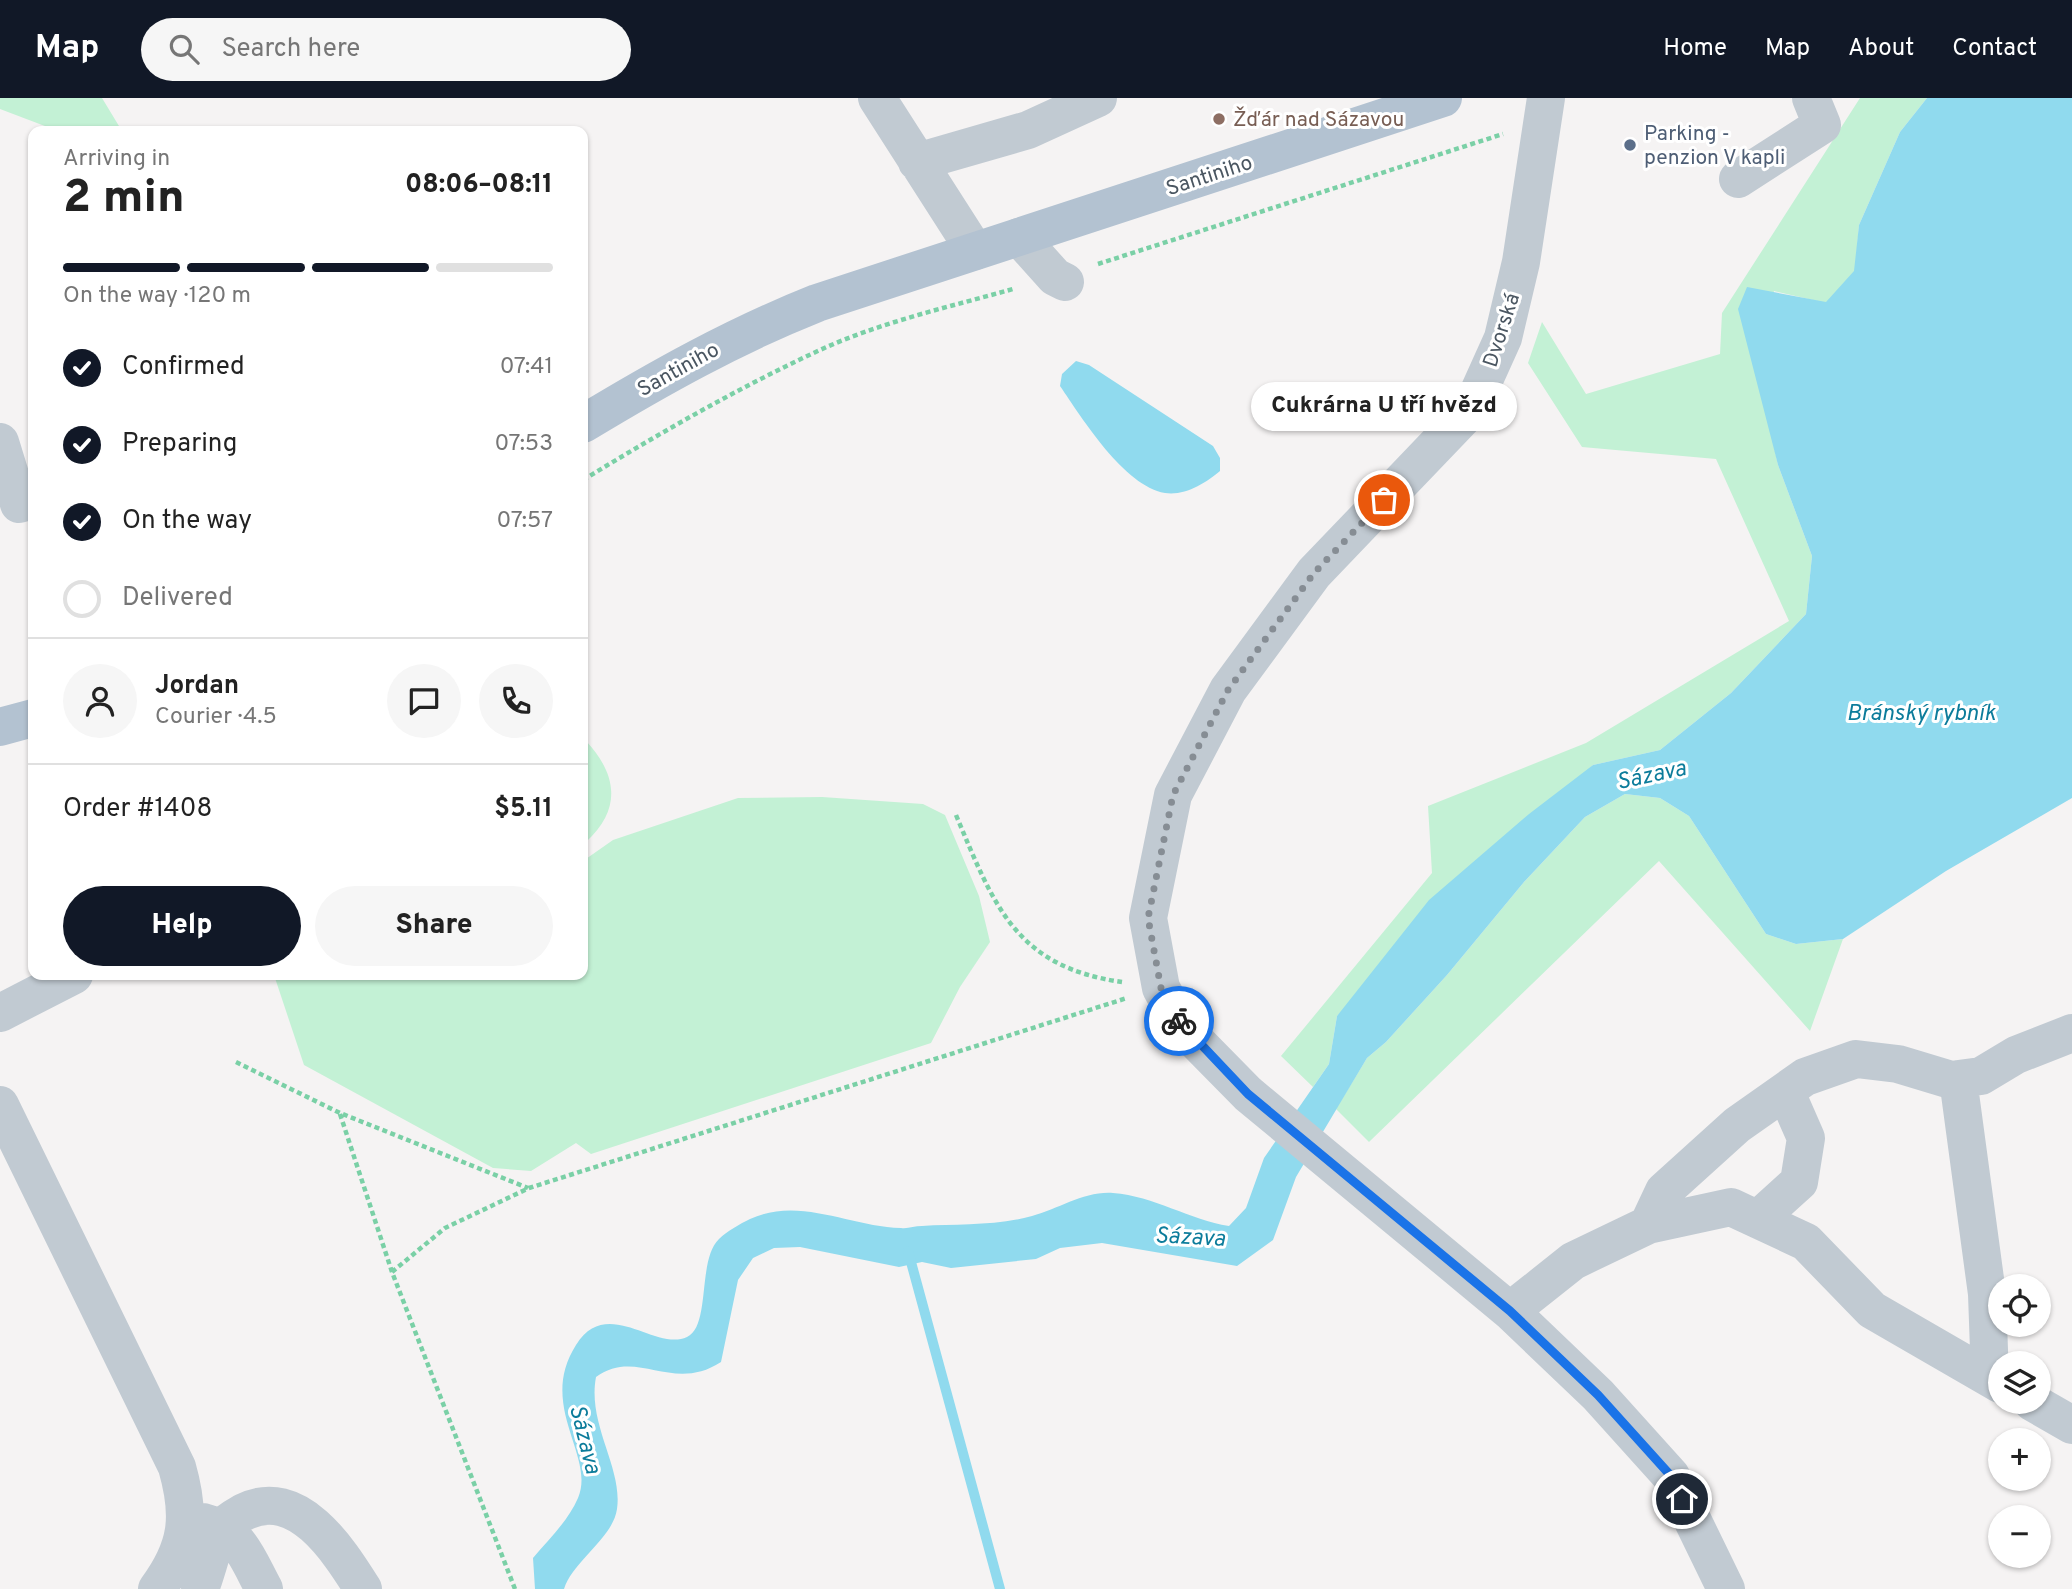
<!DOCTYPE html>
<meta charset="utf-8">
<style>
:root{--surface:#fff;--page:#f6f6f6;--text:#222;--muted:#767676;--line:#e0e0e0;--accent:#111827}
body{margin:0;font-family:Overpass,sans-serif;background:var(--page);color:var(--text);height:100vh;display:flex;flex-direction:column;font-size:26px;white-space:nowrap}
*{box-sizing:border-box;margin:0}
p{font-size:23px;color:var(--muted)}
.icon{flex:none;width:38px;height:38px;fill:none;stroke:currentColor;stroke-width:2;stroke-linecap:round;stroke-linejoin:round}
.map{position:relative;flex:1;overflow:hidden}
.drawer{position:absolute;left:28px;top:28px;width:560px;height:854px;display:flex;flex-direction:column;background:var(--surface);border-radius:14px;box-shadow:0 2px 5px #0004}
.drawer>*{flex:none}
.controls{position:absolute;left:1988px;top:1176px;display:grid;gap:14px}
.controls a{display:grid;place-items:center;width:63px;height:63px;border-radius:50%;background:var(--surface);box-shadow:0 2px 5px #0004;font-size:35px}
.pin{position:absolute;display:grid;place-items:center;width:60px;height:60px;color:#fff;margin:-30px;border:4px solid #fff;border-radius:50%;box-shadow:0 2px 7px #0007}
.courier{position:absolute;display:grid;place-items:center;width:70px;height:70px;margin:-35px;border:5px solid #1a73e8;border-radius:50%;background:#fff;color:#222;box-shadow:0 2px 9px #0007}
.bubble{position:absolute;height:49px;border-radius:24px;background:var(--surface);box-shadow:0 2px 5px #0004;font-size:23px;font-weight:800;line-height:49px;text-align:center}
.overview em{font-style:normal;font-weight:800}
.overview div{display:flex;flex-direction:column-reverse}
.overview{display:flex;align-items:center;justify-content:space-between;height:119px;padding:0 35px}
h1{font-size:46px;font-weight:800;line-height:52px}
.bar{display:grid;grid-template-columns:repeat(4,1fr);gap:10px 7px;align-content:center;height:84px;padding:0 35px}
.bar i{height:9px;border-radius:5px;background:var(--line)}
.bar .selected{background:var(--accent)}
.bar p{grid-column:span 4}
.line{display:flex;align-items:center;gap:18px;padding:0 35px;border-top:2px solid var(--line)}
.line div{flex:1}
.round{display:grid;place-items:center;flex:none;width:74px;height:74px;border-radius:37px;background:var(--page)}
ol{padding:0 35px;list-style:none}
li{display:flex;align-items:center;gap:21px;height:77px}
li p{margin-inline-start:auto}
li .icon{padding:7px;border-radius:50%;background:var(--accent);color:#fff;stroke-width:4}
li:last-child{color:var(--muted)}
li i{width:38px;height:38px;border:4px solid var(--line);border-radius:50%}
.action{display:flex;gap:14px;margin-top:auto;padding:14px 35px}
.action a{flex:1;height:80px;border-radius:42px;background:var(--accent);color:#fff;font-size:28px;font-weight:800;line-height:80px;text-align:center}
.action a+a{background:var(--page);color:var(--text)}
header{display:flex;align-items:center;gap:42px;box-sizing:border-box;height:98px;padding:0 35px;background:var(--accent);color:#fff}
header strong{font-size:33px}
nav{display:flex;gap:38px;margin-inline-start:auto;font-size:24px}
.search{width:490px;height:63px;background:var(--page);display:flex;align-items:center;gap:18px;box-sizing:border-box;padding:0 24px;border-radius:38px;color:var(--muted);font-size:26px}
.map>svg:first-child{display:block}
.green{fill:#c3f1d5}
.water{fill:#90daee}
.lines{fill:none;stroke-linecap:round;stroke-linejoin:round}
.stream{stroke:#90daee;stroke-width:10}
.path{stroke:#7ad0a6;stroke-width:4.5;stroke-dasharray:5 3.5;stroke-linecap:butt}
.minor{stroke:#c1cad2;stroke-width:38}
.major{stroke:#b3c2d1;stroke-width:38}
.done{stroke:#868d94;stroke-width:7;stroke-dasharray:0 12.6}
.route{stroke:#1a73e8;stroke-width:9}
.education-dot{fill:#8d6e63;stroke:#fff;stroke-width:2.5}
.service-dot{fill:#5c6f8a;stroke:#fff;stroke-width:2.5}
.labels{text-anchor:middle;stroke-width:6;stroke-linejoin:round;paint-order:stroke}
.education-label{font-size:21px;fill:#785e54;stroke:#fff;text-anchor:start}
.service-label{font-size:21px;fill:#4e5e75;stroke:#fff;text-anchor:start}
.street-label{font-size:21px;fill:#4a5661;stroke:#fff}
.water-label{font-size:23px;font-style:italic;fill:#0c7c9b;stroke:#fff}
</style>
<header>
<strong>Map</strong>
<div class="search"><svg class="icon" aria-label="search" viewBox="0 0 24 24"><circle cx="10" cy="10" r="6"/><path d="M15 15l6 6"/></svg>Search here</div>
<nav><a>Home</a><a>Map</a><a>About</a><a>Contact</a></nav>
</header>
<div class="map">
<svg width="2072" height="1491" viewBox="0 0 2072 1491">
<rect width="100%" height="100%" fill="#f5f3f3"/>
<path class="green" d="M0 0H102L122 33H58L0 11Z
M1860 0H1927L1900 34 1859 127 1855 173 1826 205 1774 193 1761 290 1778 367 1812 458 1806 516 1731 595 1660 652 1593 667 1337 918 1329 966 1313 989 1281 958 1432 775 1428 708 1586 645 1789 523 1716 361 1582 349 1528 265 1542 224 1586 296 1720 256 1722 215Z
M583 644H587C618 678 621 712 586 744L583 742Z
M1625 696 1660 700 1689 718 1766 836 1796 846 1843 841 1810 933 1659 763 1369 1044 1336 1011 1367 960 1386 944 1447 877 1524 784 1585 719Z
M822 699 923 706 945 717 979 798 990 844 960 889 931 945 591 1056 576 1045 531 1073 493 1070 304 967 274 877H583V763L613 742 738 700Z"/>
<path class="water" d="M1927 0H2072V700L1946 773 1843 841 1796 846 1766 836 1689 718 1660 700 1625 696 1585 719 1524 784 1447 877 1386 944 1367 960 1296 1079 1273 1142 1237 1168 1102 1145 1060 1150 1036 1161 951 1170 922 1164 899 1169 800 1149 774 1150 753 1160 738 1182 721 1264C672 1296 637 1249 596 1279 587 1326 623 1370 617 1411 613 1440 573 1463 564 1491H535L533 1460C549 1441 568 1423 578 1400 596 1358 537 1308 576 1247 607 1197 655 1254 687 1239 711 1228 697 1162 719 1141 727 1133 740 1126 750 1121 800 1098 850 1129 901 1130 908 1131 914 1128 922 1128 957 1126 997 1128 1032 1118 1059 1111 1084 1093 1113 1095 1154 1098 1190 1122 1229 1128L1246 1110 1264 1060 1329 966 1337 918 1429 802 1529 716 1593 667 1660 652 1731 595 1806 516 1812 458 1778 367 1738 211 1747 189 1826 204 1854 173 1859 127 1900 34Z
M1076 263 1089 267 1213 348 1220 360V373C1206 385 1185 398 1165 395 1124 388 1082 320 1060 288L1062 276Z"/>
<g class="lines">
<path class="stream" d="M908 1153 1000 1491"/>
<path class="path" d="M31 36 33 37
M1098 166 1503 36
M583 382C660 335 738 290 820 252 881 224 949 209 1013 191
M956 717C994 807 1015 869 1122 884
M236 964 340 1015 528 1090
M340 1016 392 1174
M515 1491 392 1174 445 1130 529 1090 1127 900"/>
<path class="minor" d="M877 0 975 153
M1546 0 1521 164 1503 240 1471 311 1314 475 1228 592 1173 697 1148 820 1161 890 1183 930 1248 996 1510 1213 1598 1297 1671 1378 1726 1491
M917 64 1028 32 1098 0
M1738 81 1822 27 1811 0
M1019 139 1055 179 1065 184
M0 344 19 406 33 402
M0 915 74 877
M1958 981 1987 1196 1990 1280
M0 1007 177 1369C191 1418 188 1449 157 1491
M1758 1121 1799 1084 1806 1040 1792 1008 1782 996
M1648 1127 1664 1093 1737 1027 1805 979 1856 961 1898 966 1951 982 1981 978 2016 957 2072 935
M1510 1213 1573 1163 1648 1127 1731 1109 1806 1144 1872 1212 2000 1286
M2032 1304 2072 1327
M203 1424C240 1433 247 1460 264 1491
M200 1491C207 1474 213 1444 222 1430 227 1423 237 1418 244 1414 298 1387 339 1453 363 1491"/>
<path class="major" d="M583 326C659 280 734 238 817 205L1443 0
M0 629 33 620"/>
</g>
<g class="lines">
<path class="done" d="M1179 923 1161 890 1148 820 1173 697 1228 592 1314 475 1384 402"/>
<path class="route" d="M1179 923 1248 996 1510 1213 1598 1297 1671 1378 1682 1401"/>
</g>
<circle class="education-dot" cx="1219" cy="21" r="7"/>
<circle class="service-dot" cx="1630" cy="47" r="7"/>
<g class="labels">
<g class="education-label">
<text x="1233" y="28">Žďár nad Sázavou</text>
</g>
<g class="service-label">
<text x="1644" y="42">Parking -<tspan x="1644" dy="24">penzion V kapli</tspan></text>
</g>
<g class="street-label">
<text transform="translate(1209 77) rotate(-18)" y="7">Santiniho</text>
<text transform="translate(1501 232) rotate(-72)" y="7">Dvorská</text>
<text transform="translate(678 271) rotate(-29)" y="7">Santiniho</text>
</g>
<g class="water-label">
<text x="1921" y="622">Bránský rybník</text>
<text transform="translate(1651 676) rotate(-12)" y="8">Sázava</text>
<text transform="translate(1190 1138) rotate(3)" y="8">Sázava</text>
<text transform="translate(586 1341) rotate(76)" y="8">Sázava</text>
</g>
</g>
</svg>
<div class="controls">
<a><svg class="icon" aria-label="locate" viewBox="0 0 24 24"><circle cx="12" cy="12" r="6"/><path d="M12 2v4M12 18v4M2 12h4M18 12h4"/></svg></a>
<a><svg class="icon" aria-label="layers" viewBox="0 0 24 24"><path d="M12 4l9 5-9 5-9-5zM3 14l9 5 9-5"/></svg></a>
<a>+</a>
<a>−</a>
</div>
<div class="pin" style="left:1384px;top:402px;background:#ea580c"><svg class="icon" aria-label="bag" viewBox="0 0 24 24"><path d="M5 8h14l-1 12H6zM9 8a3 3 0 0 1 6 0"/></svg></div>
<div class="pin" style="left:1682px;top:1401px;background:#1f2937"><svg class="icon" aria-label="home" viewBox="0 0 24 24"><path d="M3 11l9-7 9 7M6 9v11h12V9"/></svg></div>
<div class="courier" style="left:1179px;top:923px"><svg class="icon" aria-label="bike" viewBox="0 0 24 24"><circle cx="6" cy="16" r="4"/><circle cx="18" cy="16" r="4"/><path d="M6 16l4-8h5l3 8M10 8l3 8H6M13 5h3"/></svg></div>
<div class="bubble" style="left:1251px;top:284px;width:266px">Cukrárna U tří hvězd</div>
<section class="drawer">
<div class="overview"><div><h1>2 min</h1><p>Arriving in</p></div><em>08:06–08:11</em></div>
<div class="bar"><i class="selected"></i><i class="selected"></i><i class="selected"></i><i></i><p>On the way · 120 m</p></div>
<ol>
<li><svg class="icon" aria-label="check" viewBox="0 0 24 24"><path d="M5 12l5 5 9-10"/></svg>Confirmed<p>07:41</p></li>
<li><svg class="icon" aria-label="check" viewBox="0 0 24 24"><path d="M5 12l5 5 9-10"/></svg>Preparing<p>07:53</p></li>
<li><svg class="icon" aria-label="check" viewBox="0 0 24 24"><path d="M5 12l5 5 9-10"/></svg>On the way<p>07:57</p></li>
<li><i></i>Delivered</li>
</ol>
<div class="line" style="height:126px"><a class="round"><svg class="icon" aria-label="person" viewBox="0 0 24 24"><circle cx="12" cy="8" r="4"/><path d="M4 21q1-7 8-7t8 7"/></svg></a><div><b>Jordan</b><p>Courier · 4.5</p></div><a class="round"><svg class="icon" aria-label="chat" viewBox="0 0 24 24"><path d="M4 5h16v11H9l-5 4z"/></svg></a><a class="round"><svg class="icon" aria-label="phone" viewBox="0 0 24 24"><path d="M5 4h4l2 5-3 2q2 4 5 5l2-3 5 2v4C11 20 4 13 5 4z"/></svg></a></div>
<div class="line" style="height:91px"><div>Order #1408</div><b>$5.11</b></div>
<div class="action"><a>Help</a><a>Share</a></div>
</section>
</div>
